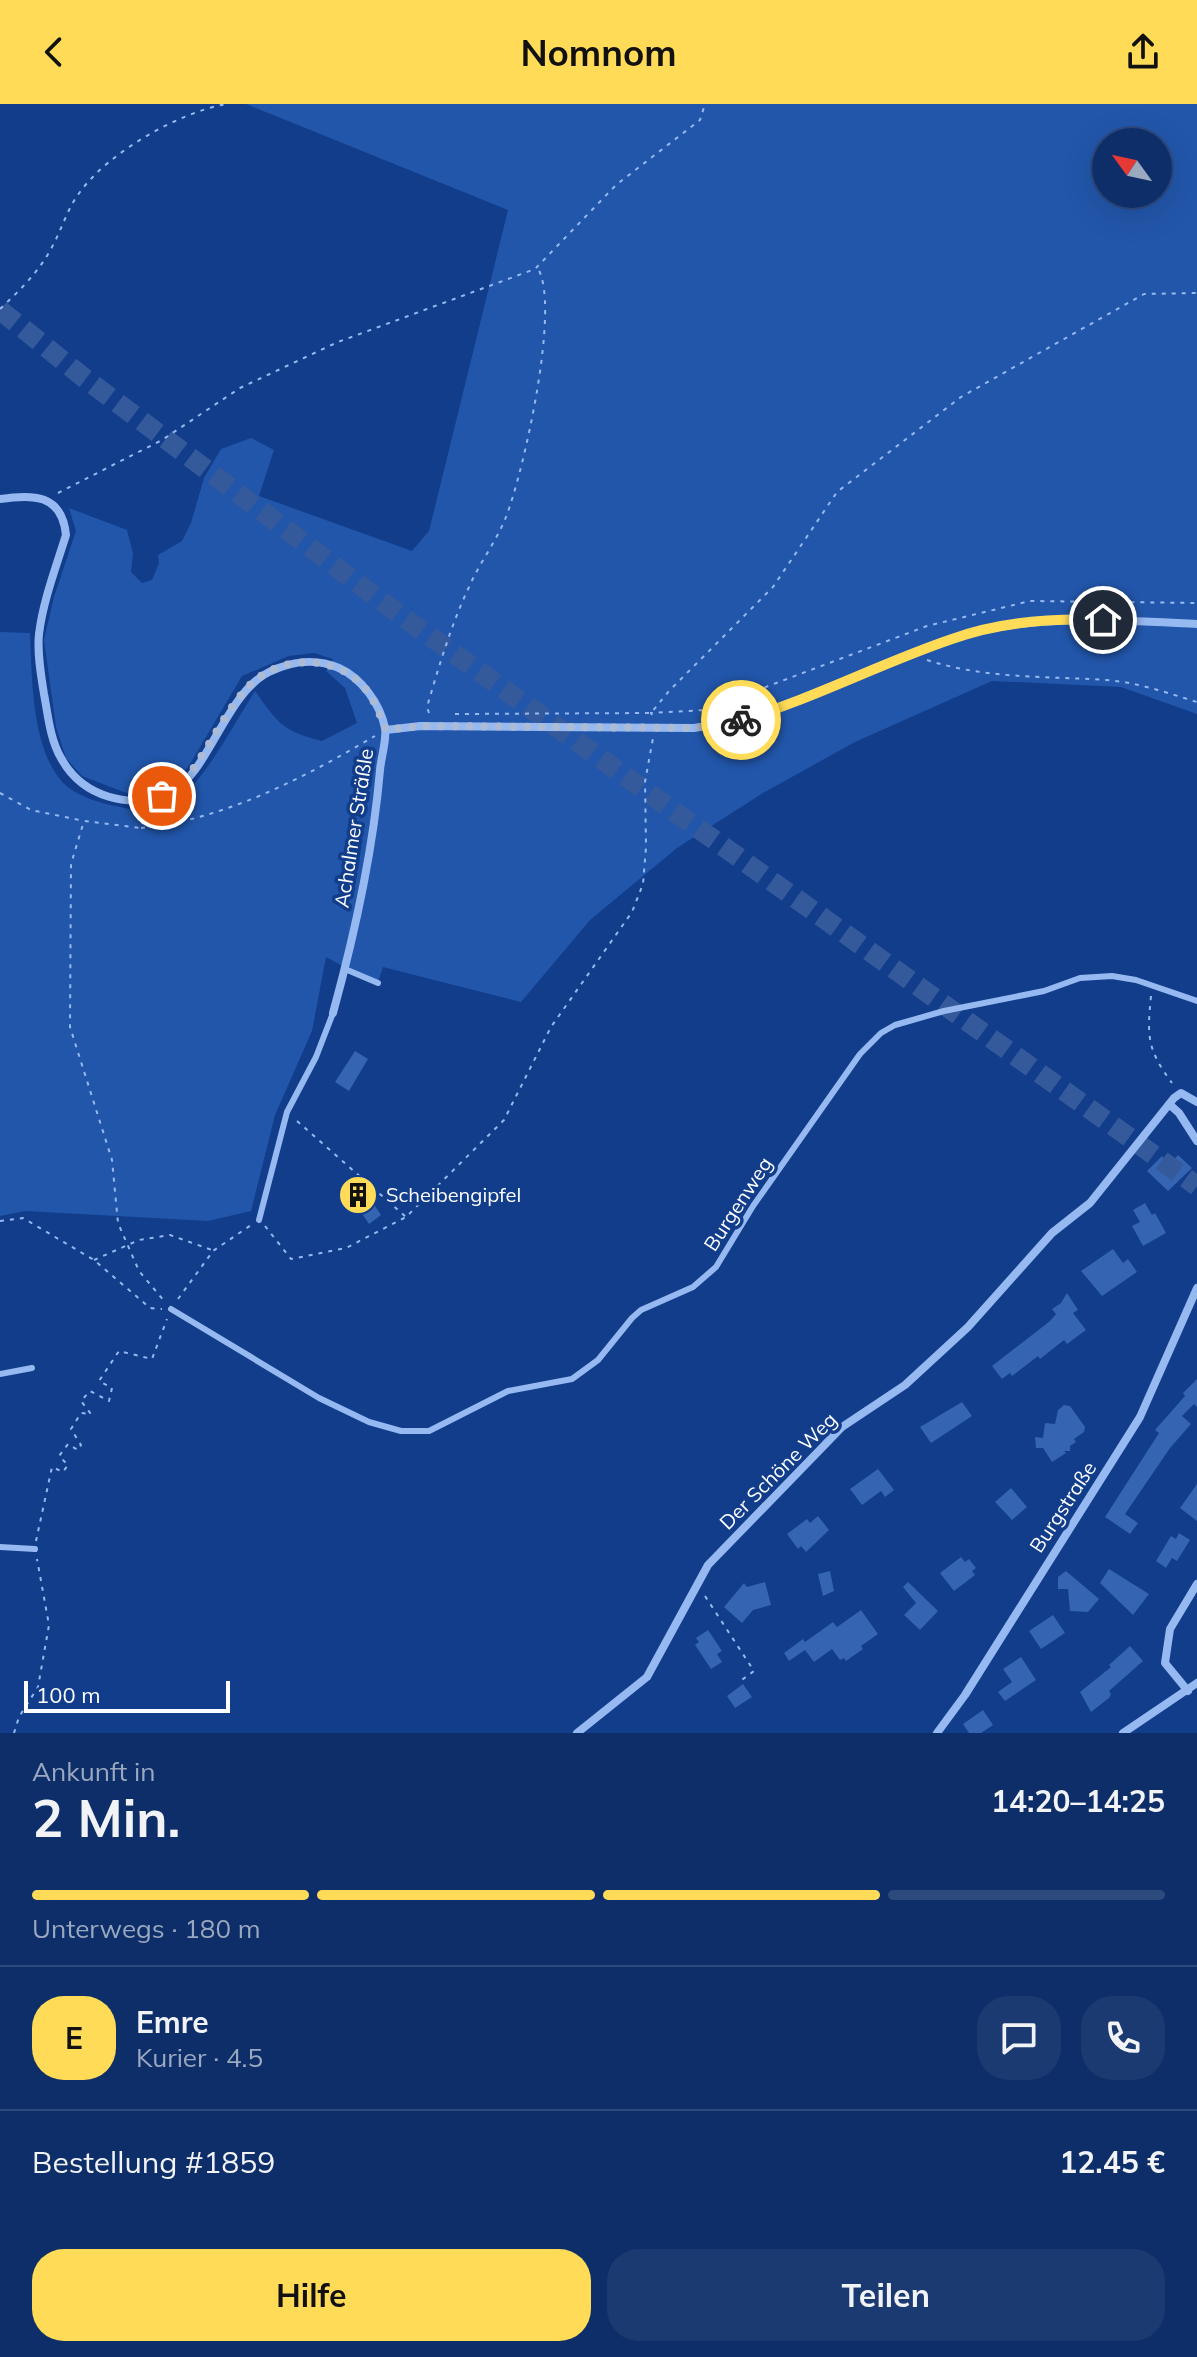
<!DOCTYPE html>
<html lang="de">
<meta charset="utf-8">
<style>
:root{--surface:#0d2e68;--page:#1b3a71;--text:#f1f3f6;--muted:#9aa8c0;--line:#2d4a7c;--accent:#ffdb57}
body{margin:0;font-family:Mulish,sans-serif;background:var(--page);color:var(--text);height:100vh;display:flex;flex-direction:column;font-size:30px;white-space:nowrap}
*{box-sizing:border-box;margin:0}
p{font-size:26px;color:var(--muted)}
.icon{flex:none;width:44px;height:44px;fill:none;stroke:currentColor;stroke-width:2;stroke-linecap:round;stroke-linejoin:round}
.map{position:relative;height:1629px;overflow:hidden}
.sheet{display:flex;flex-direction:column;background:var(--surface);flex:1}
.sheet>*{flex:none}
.needle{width:52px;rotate:303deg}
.controls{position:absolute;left:1092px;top:24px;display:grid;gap:16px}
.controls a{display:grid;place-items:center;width:80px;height:80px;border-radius:50%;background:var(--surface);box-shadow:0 8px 32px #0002,0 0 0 2px var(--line);font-size:40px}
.scale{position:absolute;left:24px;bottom:20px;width:206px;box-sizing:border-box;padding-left:8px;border:4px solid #fff;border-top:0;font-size:22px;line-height:28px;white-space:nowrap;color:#fff;-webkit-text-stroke:6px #113d8b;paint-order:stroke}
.pin{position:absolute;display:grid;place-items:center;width:68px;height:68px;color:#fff;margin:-34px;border:4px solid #fff;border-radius:50%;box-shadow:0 2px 8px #0007}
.courier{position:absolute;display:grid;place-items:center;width:80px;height:80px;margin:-40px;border:6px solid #ffdb57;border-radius:50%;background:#fff;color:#222;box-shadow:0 2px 10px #0007}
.overview em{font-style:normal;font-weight:700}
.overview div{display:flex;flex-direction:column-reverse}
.overview{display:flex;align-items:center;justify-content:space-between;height:136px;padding:0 32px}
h1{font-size:52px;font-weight:700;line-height:60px}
.bar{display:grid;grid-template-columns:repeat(4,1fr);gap:12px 8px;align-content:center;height:96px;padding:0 32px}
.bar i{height:10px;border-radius:6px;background:var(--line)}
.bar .on{background:var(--accent)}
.bar p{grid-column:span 4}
.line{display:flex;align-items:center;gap:20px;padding:0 32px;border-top:2px solid var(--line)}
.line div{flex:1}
.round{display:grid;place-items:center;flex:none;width:84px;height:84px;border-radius:32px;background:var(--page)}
.button{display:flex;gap:16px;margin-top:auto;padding:16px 32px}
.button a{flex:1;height:92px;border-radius:32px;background:var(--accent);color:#111;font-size:32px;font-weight:700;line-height:92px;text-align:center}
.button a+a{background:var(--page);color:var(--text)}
header{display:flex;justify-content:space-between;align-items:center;height:104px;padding:0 32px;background:var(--accent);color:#111;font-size:36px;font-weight:700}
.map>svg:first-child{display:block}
.green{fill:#2256aa;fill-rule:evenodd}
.building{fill:#3464b2}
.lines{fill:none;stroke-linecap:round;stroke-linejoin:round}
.primary-tunnel{stroke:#355a9c;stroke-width:20;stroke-dasharray:20 10;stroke-linecap:butt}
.path{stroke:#97b9f1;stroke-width:2;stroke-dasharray:4 6;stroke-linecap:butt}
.service{stroke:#97b9f1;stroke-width:6}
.minor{stroke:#97b9f1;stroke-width:8}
.done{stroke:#acbbd6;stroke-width:8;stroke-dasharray:0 14.4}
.route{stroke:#ffdb57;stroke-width:10}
.labels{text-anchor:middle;stroke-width:7;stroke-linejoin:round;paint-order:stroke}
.street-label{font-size:20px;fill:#fff;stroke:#113d8b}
.poi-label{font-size:20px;fill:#fff;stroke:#113d8b;text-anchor:start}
</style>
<header><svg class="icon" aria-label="back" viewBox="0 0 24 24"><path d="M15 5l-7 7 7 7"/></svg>Nomnom<svg class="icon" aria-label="share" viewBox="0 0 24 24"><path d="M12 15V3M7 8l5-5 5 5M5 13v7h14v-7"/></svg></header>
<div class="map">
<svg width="1197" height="1629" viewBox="0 0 1197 1629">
<rect width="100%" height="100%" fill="#113d8b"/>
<path class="green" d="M246 0H1197V610L1121 583 992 577 855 638 763 689 677 744 590 816 521 898 383 863 377 881 326 853 312 927 275 1011 251 1107 208 1117 25 1107 0 1112V528L30 529C32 573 31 654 69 684 82 694 104 700 120 703 138 707 157 711 173 700 203 680 235 618 255 587 278 619 282 627 322 637L357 619 345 584 326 567 333 555 314 549 289 552 242 572 190 660 173 683 152 691 129 690 82 672 66 654 56 623 44 536 54 493 76 427 69 404 127 426 133 449 131 468 142 479 152 476 159 459 158 451 182 437 191 419 204 374 221 345 251 334 274 346 259 392 412 447 429 427 508 106ZM1106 38H1158V90H1106Z"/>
<path class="building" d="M355 947 368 955 349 987 335 978Z
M1178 1051 1192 1064 1168 1087 1147 1067 1162 1052 1170 1060Z
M371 1096 381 1111 369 1120 359 1105Z
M1145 1099 1152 1111 1155 1109 1166 1129 1143 1142 1132 1122 1140 1118 1133 1106Z
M1113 1145 1123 1159 1128 1155 1137 1168 1102 1192 1081 1167Z
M1067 1189 1078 1206 1073 1209 1086 1226 1067 1240 1064 1236 1040 1255 1038 1252 1012 1272 1010 1269 1002 1275 992 1262 1050 1217 1056 1210 1052 1205 1061 1199Z
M1197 1275V1303L1194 1300 1182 1312 1191 1320 1170 1344 1125 1410 1138 1419 1130 1430 1105 1413 1159 1329 1155 1326 1185 1292 1183 1289Z
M962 1298 972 1312 931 1339 920 1323Z
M1064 1301 1070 1302 1085 1323 1084 1328 1074 1335 1076 1338 1070 1342V1347H1064L1066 1349 1052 1358 1043 1344H1036L1035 1333 1043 1334 1045 1319 1055 1320 1058 1306Z
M878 1365 894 1386 885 1393 881 1387 862 1401 850 1385Z
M1197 1380V1417L1180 1404Z
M1011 1384 1027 1403 1012 1416 995 1398Z
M818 1412 829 1426 806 1448 801 1442 798 1445 787 1430 807 1415 810 1419Z
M1179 1429 1190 1436 1177 1457 1172 1454 1166 1464 1156 1457 1171 1432 1176 1435Z
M961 1453 965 1458 969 1455 976 1464 972 1467 975 1471 954 1487 940 1469Z
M1109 1465 1149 1490 1133 1511 1100 1479Z
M830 1467 834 1487 823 1492 818 1470Z
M1066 1467 1099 1495 1088 1508 1070 1507 1068 1485H1058V1473Z
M765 1478 771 1501 753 1506 742 1519 724 1503 744 1479 747 1483Z
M908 1478 938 1507 920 1526 904 1511 916 1499 903 1483Z
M861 1506 878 1530 861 1542 863 1545 846 1557 844 1554 840 1556 832 1545 814 1558 805 1546 789 1557 784 1549 803 1535 805 1538 833 1518 837 1523Z
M1053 1511 1065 1529 1041 1545 1029 1527Z
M708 1526 722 1547 717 1550 722 1558 711 1565 695 1541 699 1538 696 1534Z
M1130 1542 1143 1557 1109 1587 1111 1590 1109 1594 1091 1608 1080 1588 1111 1563 1109 1561Z
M1021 1553 1036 1576 1005 1597 998 1588 1012 1578 1003 1565Z
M743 1580 752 1593 735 1604 727 1592Z
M983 1606 993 1621 981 1629H969L963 1620Z"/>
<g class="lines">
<path class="primary-tunnel" d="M0 206 83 273 392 505 1197 1082"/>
<path class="path" d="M0 205C20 186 39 168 52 143 62 125 67 105 80 88 109 48 178 9 226 0
M58 389 162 336 240 284 338 238 535 165 616 81 700 16 705 0
M927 556C986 575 1045 572 1106 576 1136 578 1168 589 1197 598
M429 609 427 603C439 562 451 521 469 483 480 458 496 438 506 413 523 370 562 199 537 163
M455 610 651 609 669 587 773 483 837 388 961 293 1144 190 1197 189
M652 611 651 609 705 606 927 522 1030 497 1197 499
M0 689 31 706 84 717
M147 707 140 724 84 717 71 760 70 923 112 1056 118 1119 139 1167 165 1198
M141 724C224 716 305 673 375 632
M1151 892C1147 933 1147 945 1172 979
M297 1017 406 1113
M0 1117 23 1114 94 1156 150 1204 162 1205
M265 1122 291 1155 346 1144 406 1113 504 1016 551 923 632 808 643 780 646 743 645 678 653 634
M94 1156 139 1136 170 1131 212 1146
M178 1195 213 1147 251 1121
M36 1437 52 1363 63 1368 68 1361 59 1352 68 1340 78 1346 81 1341 71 1325 81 1309 91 1310 81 1297 90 1287 109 1297 112 1284 99 1277 119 1247 152 1255 167 1215
M705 1492 754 1567 739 1578
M14 1629 19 1613 38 1583 49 1521 37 1455"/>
<path class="service" d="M345 865 378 879
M259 1116 287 1008 316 953 333 909
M171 1205 319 1294 369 1318 401 1327H429L508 1287 572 1275 598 1256 632 1214 641 1206 693 1183 716 1163 753 1102 860 950 881 929 895 921 944 907 1044 887 1080 874 1112 872 1136 876 1197 897
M0 1270 32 1264
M0 1443 35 1445"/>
<path class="minor" d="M0 395C33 390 62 390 66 431 56 463 43 497 39 530 37 549 41 572 44 590 48 611 50 635 61 654 82 693 131 707 171 688 209 669 225 590 269 568 291 557 316 554 339 564 361 574 380 599 385 624 387 636 381 653 380 666 373 748 355 829 333 909
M386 626 420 622 694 624C786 612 866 562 954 534 1032 509 1116 516 1197 520
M1169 1000 1179 1009 1197 1037
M1188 1587 1165 1559 1170 1525 1197 1480
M577 1629 647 1573 708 1461 842 1323 905 1281 968 1223 1052 1129 1090 1099 1174 994 1181 989 1197 998
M937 1629 965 1591 1140 1313 1197 1184
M1123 1629 1197 1579"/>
</g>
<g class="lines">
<path class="done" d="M162 692 175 686 185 676C207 648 224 609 247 584 277 551 333 549 363 582 374 594 380 611 386 626L420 622 694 624 741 616"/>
<path class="route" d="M741 616C813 595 881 559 952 535 999 518 1053 514 1103 516"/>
</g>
<defs>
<symbol id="building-disc" viewBox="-11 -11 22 22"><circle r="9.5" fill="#ffdb57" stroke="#113d8b"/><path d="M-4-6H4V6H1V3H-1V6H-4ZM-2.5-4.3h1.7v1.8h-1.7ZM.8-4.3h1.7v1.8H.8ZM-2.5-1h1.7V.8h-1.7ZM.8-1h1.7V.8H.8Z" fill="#111"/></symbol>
</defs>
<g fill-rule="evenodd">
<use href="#building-disc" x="336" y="1069" width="44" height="44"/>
</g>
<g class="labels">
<g class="street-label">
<text transform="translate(354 724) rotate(-81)" y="7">Achalmer Sträßle</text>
<text transform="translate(738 1100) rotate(-57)" y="7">Burgenweg</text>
<text transform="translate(778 1367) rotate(-45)" y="7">Der Schöne Weg</text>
<text transform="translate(1063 1403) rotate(-57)" y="7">Burgstraße</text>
</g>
<g class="poi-label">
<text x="386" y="1098">Scheibengipfel</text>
</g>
</g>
</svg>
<div class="controls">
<a><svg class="needle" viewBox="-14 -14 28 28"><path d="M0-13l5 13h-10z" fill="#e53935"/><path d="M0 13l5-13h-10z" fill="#9aa8c0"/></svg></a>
</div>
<div class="scale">100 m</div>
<div class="pin" style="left:162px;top:692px;background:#ea580c"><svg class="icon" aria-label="bag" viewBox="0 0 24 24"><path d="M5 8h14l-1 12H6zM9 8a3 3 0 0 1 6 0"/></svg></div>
<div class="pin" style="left:1103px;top:516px;background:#1f2937"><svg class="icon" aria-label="home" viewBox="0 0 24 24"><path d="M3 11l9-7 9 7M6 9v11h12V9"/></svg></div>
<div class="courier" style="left:741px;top:616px"><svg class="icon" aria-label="bike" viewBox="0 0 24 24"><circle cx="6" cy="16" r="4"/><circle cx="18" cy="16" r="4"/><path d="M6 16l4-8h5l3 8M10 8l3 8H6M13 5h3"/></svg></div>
</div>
<section class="sheet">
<div class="overview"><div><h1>2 Min.</h1><p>Ankunft in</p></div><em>14:20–14:25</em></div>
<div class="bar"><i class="on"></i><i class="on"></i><i class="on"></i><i></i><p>Unterwegs · 180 m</p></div>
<div class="line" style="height:144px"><b class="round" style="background:var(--accent);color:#111">E</b><div><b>Emre</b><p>Kurier · 4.5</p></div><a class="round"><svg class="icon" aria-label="chat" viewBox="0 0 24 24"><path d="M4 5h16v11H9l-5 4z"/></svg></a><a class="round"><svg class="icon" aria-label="phone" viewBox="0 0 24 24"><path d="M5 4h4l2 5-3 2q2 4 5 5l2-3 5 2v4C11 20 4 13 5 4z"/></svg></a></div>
<div class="line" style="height:104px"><div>Bestellung #1859</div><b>12.45 €</b></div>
<div class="button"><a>Hilfe</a><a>Teilen</a></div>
</section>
